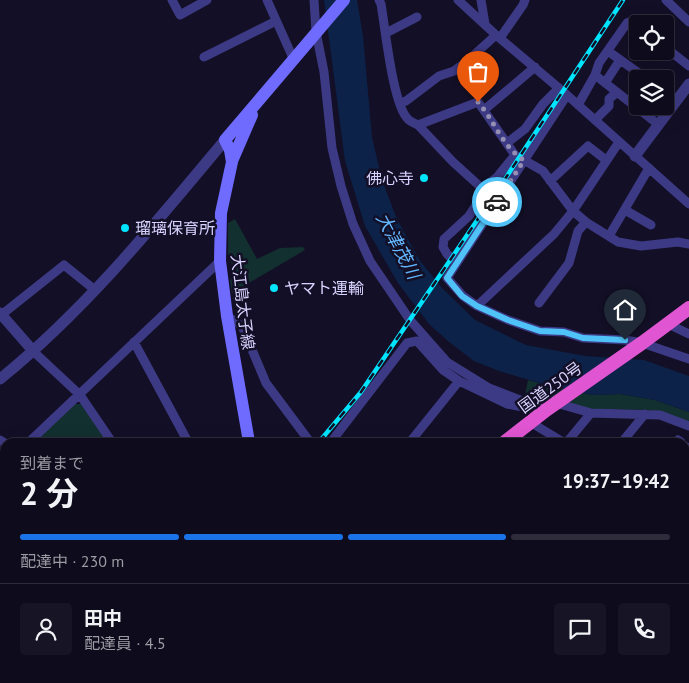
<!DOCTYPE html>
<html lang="ja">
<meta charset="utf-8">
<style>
:root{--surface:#0e0b1c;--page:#171425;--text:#f1f3f6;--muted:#9b9ba3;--line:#2e2b3b;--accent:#1a73e8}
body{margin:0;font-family:"PT Sans","Noto Sans JP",sans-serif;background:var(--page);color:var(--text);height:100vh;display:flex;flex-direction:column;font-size:19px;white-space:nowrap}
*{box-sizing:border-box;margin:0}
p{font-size:16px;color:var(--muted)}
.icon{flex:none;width:28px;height:28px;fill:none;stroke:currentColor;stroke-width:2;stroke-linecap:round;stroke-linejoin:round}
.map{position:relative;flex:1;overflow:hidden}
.details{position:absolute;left:0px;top:438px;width:690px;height:246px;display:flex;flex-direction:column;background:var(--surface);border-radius:15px 15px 0 0;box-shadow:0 5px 20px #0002,0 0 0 1px var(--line)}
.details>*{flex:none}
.controls{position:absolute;left:629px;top:15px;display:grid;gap:10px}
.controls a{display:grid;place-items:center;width:45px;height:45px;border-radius:5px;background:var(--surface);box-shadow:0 5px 20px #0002,0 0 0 1px var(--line);font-size:25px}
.pin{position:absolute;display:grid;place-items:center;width:42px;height:42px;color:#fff;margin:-51px -21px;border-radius:50% 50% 50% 0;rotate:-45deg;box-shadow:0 0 5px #0007}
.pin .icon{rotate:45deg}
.courier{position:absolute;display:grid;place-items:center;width:50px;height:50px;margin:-25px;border:4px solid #4fc3f7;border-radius:50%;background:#fff;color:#222;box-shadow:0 1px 6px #0007}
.headline em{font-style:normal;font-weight:700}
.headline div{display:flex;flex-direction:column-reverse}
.headline{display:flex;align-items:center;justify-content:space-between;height:85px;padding:0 20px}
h1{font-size:32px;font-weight:700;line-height:38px}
.bar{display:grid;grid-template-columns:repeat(4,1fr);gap:8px 5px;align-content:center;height:60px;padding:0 20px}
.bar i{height:6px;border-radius:4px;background:var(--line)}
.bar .on{background:var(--accent)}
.bar p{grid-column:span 4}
.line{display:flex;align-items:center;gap:12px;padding:0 20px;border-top:1px solid var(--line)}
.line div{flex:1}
.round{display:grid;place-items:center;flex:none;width:52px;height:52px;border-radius:5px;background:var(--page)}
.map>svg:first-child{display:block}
.green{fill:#12302f}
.water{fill:#0c2248}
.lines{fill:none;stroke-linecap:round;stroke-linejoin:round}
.minor{stroke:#3d3a85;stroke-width:9}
.tertiary{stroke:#3d3a85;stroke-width:11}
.secondary{stroke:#6f6bff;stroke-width:12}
.trunk{stroke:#e055d1;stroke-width:14}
.rail-casing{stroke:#00e5ff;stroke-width:4.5}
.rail{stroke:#130f26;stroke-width:2.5;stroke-dasharray:8;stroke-linecap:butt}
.done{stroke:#948fb3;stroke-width:5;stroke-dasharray:0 9}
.route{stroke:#4fc3f7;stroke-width:6}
.poi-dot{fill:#00e5ff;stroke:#130f26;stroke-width:2}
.labels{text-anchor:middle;stroke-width:5;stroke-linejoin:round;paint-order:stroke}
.poi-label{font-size:16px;fill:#d9d4ff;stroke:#130f26;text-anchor:start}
.street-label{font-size:16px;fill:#d9d4ff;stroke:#130f26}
.water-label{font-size:18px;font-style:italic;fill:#62b6ff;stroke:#130f26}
</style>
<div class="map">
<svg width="689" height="683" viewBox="0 0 689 683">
<rect width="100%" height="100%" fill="#130f26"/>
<path class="green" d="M235 219 257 259 280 248 303 247 305 250 232 293 230 280 237 273 228 257V223Z
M528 380 553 387 593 395 620 394 655 400 689 412V423L651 410 593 409 535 399 525 395Z
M75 404H81L107 442H35Z
M139 679H207L208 683H142Z"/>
<path class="water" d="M324 0H357L363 36 372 137 382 180 397 219 420 261 443 289 475 320 526 345 585 356 644 360 689 376V412L655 400 620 394 593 395 553 387 499 371 474 361 449 342 429 324 398 283 365 226 345 161Z"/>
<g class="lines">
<path class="minor" d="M172 0 180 15 207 0
M267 0 293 58
M314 0 316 32 324 72 332 148 341 186 353 224 370 261 410 320 447 362 489 388 546 410
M379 0 381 4C385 27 393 106 408 119 410 122 415 123 418 125L478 102 515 155 543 171 573 211 586 222 618 242 641 246 678 242 689 244
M458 0 496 35 567 95 689 204
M481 0 485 24
M666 0 689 22
M386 33 417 17
M500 38 523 5 525 0
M665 47 689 66
M612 54 647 79
M204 57 276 21
M595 75 659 125
M605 83 620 60
M665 92 677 100
M567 95 447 278 463 296 477 306 508 320 540 331 564 332 583 338 625 340 642 343 689 359
M400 103 406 101 439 76 454 71 465 63 496 35
M578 105 595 75 599 63 627 23 632 21 638 25
M484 110 535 67
M595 120 609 106V99L617 92
M418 125 453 162 485 191
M507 143 525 129 543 104 559 88
M550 181 588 146 606 160
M625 210 651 225
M609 236 649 168
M456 263 447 254 443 247 444 239 469 216 485 191 488 184 497 177 515 155
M539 303 569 263 578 231 586 222
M477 306 554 234 573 211 619 142
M0 316 64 265 95 290
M227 316 242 326 266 383 310 442
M668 324 689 334
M134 342 188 442
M34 352 80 395 112 442
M556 403 591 413 660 415 689 426
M530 422 563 442
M0 440 5 443
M29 442 220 261
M331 442 407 343 417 341 443 370 459 381 507 404 523 407 534 405
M410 442 459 381
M567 442 591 413
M622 442 645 414
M676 442 678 440 681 442
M685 446 689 449
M0 457 5 461
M685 484 689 479
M0 517 5 511
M685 539 689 534
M685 568 689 571
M0 616 5 610
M0 623 5 627
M689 677V679
M69 679 75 683
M211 679 212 683
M535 679 543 683
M582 679 585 683
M631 679 634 683
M25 683 28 679
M105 683 109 679
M131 683 134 679
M369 683 371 679"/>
<path class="tertiary" d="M635 156 689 84
M0 313 34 352
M0 379C85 310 155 224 225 140"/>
<path class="secondary" d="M232 161 252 115
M249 442 227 316 220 261 221 213 232 162 230 150 225 140 344 0
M287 679 288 683"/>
<path class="trunk" d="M505 442 546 410 642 343 689 308
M307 683 310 679"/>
<defs>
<path id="rail" d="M319 442 361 392 503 182 623 0
M121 683 125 679"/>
</defs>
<use href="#rail" class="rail-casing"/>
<use href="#rail" class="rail"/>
</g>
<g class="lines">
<path class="done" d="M478 102C494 120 503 148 524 160L497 202"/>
<path class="route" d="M497 202 447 278 462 296 477 306 508 320 540 331 564 332 583 338 625 340"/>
</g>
<g class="poi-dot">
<circle cx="424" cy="178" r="5"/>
<circle cx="125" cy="228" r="5"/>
<circle cx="274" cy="288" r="5"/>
</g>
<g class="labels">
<g class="poi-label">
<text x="414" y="184" text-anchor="end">佛心寺</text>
<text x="135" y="234">瑠璃保育所</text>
<text x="284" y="294">ヤマト運輸</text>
</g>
<g class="street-label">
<text transform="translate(243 302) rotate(83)" y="6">大江島太子線</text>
<text transform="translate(550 387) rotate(-36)" y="6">国道250号</text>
</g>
<g class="water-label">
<text transform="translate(398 246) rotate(62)" y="6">大津茂川</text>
</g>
</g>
</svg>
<div class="controls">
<a><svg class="icon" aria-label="locate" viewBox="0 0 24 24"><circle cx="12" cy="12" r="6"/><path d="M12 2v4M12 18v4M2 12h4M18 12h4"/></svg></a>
<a><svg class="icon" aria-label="layers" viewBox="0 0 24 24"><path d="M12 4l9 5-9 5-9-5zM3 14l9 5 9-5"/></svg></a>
</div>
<div class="pin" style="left:478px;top:102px;background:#ea580c"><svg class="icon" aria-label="bag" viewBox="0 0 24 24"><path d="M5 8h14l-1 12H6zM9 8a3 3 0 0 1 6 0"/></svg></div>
<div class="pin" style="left:625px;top:340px;background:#1f2937"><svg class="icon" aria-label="home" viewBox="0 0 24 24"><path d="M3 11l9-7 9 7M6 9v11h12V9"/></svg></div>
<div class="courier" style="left:497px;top:202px"><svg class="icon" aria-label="car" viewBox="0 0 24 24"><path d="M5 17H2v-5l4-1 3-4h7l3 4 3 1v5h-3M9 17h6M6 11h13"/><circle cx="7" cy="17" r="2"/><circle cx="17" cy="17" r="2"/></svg></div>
<section class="details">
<div class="headline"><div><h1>2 分</h1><p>到着まで</p></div><em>19:37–19:42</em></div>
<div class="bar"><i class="on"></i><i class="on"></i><i class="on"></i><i></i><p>配達中 · 230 m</p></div>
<div class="line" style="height:90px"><a class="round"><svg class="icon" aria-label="person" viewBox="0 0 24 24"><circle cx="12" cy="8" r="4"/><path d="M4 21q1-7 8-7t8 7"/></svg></a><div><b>田中</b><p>配達員 · 4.5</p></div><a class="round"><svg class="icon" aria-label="chat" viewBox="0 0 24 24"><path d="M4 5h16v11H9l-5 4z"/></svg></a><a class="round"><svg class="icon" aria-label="phone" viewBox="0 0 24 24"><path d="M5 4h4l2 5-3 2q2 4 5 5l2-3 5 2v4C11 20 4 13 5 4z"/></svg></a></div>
</section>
</div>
